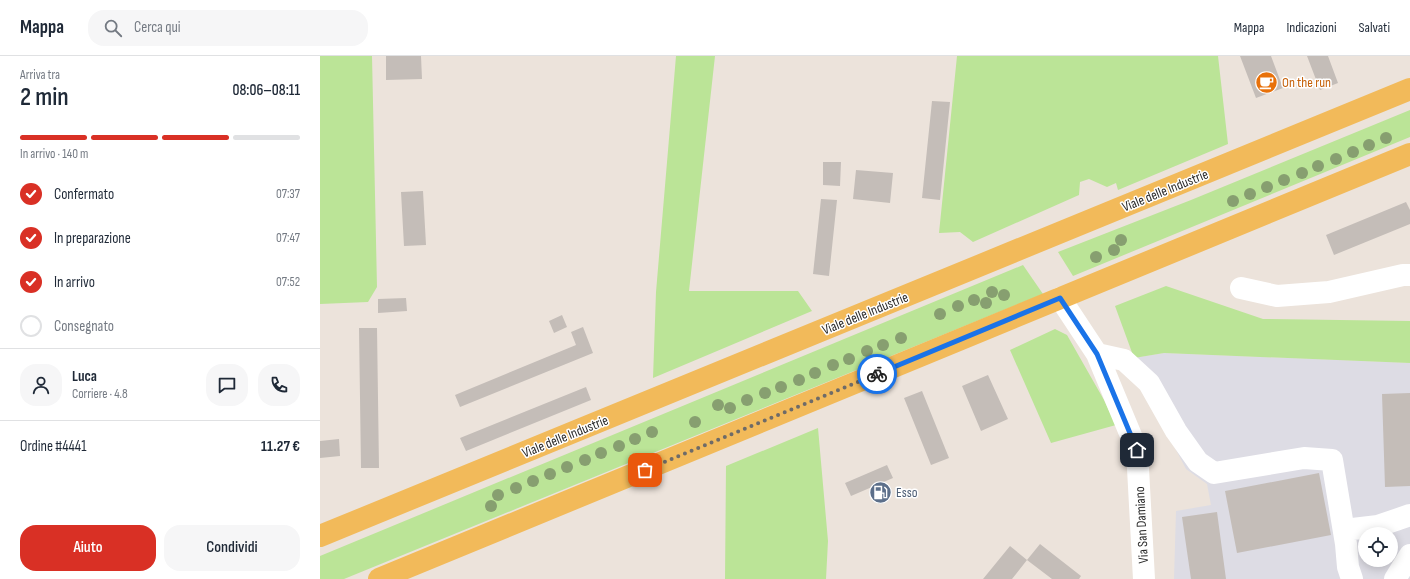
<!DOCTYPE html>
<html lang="it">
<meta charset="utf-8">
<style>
:root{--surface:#fff;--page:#f6f6f7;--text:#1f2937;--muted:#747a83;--line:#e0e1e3;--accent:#d93025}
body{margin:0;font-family:"Sofia Sans Condensed",sans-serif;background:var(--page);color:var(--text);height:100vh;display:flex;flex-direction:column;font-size:15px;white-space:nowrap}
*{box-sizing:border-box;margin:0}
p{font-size:13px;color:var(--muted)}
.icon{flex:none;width:22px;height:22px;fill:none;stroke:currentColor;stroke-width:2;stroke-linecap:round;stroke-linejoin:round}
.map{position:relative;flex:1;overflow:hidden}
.side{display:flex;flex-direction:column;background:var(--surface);width:320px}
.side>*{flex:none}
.fabs{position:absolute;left:1038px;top:471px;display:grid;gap:8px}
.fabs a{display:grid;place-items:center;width:40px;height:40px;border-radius:50%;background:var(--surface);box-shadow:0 2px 10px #0003;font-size:20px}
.pin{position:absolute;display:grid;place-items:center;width:34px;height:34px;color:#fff;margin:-17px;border-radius:8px;box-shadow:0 2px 6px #0006}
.courier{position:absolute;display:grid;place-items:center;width:40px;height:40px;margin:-20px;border:3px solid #1a73e8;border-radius:50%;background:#fff;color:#222;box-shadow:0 1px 5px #0007}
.overview em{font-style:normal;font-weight:600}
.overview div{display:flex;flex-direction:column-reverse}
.overview{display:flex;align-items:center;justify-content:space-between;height:68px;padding:0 20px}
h1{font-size:26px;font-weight:600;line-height:30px}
.bar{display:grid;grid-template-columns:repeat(4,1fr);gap:6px 4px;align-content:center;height:48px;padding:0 20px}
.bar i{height:5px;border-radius:3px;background:var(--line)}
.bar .current{background:var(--accent)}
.bar p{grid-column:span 4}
.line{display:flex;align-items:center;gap:10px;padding:0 20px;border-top:1px solid var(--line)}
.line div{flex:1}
.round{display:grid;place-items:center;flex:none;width:42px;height:42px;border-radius:16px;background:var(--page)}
ol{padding:0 20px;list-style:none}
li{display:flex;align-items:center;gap:12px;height:44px}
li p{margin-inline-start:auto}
li .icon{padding:4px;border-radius:50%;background:var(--accent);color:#fff;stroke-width:4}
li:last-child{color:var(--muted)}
li i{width:22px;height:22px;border:2px solid var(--line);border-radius:50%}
.primary-button{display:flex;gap:8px;margin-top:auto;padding:8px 20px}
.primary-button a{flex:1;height:46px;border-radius:16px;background:var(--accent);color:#fff;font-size:16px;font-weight:600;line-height:46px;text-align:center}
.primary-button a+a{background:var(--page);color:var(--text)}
header{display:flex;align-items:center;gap:24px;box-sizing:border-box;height:56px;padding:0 20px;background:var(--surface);border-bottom:1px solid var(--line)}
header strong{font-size:19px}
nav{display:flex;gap:22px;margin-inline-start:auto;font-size:14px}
.search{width:280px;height:36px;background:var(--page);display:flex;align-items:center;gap:10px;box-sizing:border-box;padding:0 14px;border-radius:16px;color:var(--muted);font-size:15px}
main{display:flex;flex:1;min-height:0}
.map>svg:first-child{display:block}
.industrial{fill:#dddce4;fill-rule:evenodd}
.green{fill:#bbe497}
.building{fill:#c4bdb8}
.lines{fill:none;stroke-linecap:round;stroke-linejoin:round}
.minor{stroke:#fff;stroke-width:22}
.major{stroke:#f2ba5a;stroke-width:22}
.tree{fill:#879f70}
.done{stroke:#6e6b68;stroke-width:4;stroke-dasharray:0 7.2}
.route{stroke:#1a73e8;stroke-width:5}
.labels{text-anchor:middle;stroke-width:3;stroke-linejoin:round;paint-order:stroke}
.food-label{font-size:14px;fill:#c56008;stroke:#fff;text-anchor:start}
.street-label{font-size:14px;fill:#2a2a2a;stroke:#fff}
.service-label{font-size:14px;fill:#4e5e75;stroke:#fff;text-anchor:start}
</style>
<header>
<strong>Mappa</strong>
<div class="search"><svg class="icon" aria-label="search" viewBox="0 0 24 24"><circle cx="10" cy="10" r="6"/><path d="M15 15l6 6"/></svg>Cerca qui</div>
<nav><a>Mappa</a><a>Indicazioni</a><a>Salvati</a></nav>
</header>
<main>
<section class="side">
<div class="overview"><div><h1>2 min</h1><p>Arriva tra</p></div><em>08:06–08:11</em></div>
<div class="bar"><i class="current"></i><i class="current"></i><i class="current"></i><i></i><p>In arrivo · 140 m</p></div>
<ol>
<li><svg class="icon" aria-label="check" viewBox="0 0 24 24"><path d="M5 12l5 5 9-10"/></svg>Confermato<p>07:37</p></li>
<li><svg class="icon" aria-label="check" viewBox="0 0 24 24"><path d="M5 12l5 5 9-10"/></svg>In preparazione<p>07:47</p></li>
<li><svg class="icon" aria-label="check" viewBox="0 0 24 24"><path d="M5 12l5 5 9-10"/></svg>In arrivo<p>07:52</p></li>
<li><i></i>Consegnato</li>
</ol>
<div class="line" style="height:72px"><a class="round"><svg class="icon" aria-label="person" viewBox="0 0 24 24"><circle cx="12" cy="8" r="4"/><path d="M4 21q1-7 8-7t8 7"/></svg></a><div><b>Luca</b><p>Corriere · 4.8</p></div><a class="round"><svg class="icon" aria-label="chat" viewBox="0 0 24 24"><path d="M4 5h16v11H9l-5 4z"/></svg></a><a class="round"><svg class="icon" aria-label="phone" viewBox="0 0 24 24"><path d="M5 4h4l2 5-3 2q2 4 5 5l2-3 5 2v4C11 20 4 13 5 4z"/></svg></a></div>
<div class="line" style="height:52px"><div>Ordine #4441</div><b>11.27 €</b></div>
<div class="primary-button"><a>Aiuto</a><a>Condividi</a></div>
</section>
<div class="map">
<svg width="1090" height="523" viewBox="0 0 1090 523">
<rect width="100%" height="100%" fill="#ece3db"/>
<path class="industrial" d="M844 297 1090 307V523H854L856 455 891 449 887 428 866 413 842 367 814 302ZM1045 478H1071V504H1045Z"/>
<path class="green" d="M0 0H52L57 231 48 246 0 248Z
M356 0H395L369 235H478L492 255 333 322 336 236Z
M637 0H898L908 88 798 134 796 127 787 131 769 123 760 126 759 139 653 186 640 176 619 177Z
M1090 54V81L753 220 738 196 871 144Z
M703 209 723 238 24 523H0V500Z
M846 230 943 263 1090 265V307L844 297 814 302 795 250Z
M735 273 747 279 784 344 796 369 731 387 690 294Z
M498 372 508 485 506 523H405L406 410Z"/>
<path class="building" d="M66 0H101L102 23 66 24Z
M920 0H951L963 32 936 42Z
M987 0H1008L1018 27 1000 34Z
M612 45 630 46 620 144 602 142Z
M503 106H521L520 130 503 129Z
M536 114 573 117 570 147 533 143Z
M103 135 106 189 84 190 81 136Z
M501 143 517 144 509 220 493 218Z
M1086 146 1090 154V168L1014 199 1006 179Z
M86 242 87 255 58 257V243Z
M242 259 247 271 234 277 229 265Z
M263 271 273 297 140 351 135 339 256 289 251 276Z
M39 272H57L59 412H41Z
M668 319 688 363 661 375 642 330Z
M266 331 271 344 146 395 140 382Z
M602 335 629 402 611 409 584 342Z
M1090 337V430L1065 431 1062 338Z
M19 383 20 400 0 402V385Z
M567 409 573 422 531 440 525 427Z
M999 417 1011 479 917 497 905 435Z
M897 456 906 523H871L862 461Z
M720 488 761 520 759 523H732L707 504Z
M690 490 707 504 692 523H663Z"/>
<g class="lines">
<path class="minor" d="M921 232 957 240 1009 236 1083 219H1090
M740 242 777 298 817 394 824 523
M777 298 804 304 829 327 856 375 878 406 894 417 984 402 1012 404 1026 488 1028 511 1032 523
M1024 474 1058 470 1090 459
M1075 523 1090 499"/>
<path class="major" d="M0 480 1090 33
M59 523 1090 98"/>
</g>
<g class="tree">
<circle cx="1066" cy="82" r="6"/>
<circle cx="1049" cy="89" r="6"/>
<circle cx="1033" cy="96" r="6"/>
<circle cx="1016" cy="103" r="6"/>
<circle cx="998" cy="110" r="6"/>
<circle cx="982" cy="117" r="6"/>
<circle cx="964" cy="124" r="6"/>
<circle cx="947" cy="131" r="6"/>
<circle cx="930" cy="138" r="6"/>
<circle cx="913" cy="145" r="6"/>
<circle cx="801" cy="184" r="6"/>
<circle cx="794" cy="194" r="6"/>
<circle cx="776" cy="201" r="6"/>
<circle cx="672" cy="236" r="6"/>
<circle cx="684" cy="239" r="6"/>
<circle cx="654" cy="244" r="6"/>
<circle cx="666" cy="247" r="6"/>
<circle cx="638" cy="250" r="6"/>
<circle cx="620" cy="258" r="6"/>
<circle cx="581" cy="282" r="6"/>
<circle cx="563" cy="289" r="6"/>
<circle cx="547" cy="295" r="6"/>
<circle cx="529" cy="303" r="6"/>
<circle cx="513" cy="309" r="6"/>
<circle cx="495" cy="317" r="6"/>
<circle cx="479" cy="324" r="6"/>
<circle cx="461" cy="331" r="6"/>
<circle cx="445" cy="337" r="6"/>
<circle cx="427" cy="344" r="6"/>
<circle cx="398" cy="349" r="6"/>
<circle cx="410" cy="352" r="6"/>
<circle cx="375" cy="366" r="6"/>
<circle cx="332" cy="376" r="6"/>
<circle cx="315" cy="383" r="6"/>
<circle cx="299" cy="390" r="6"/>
<circle cx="281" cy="397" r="6"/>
<circle cx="265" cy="404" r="6"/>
<circle cx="247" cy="411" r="6"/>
<circle cx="230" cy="418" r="6"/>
<circle cx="213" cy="425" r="6"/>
<circle cx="196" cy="432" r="6"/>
<circle cx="178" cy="439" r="6"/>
<circle cx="171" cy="450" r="6"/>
</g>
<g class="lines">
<path class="done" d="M325 414 557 318"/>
<path class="route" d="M557 318 740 242 777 298 817 394"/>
</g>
<defs>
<symbol id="cafe-disc" viewBox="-11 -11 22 22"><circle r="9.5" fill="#e8710a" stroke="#fff"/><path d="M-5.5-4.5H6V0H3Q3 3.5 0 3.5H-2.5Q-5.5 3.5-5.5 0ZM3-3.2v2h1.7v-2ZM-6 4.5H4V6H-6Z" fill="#fff"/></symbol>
<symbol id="fuel-disc" viewBox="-11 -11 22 22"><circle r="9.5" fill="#5c6f8a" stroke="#fff"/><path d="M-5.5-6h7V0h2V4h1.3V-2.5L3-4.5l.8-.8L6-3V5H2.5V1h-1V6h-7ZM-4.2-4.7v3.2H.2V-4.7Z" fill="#fff"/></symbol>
</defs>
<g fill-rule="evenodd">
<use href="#cafe-disc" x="934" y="14" width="25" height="25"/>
<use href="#fuel-disc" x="548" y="424" width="25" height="25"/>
</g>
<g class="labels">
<g class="food-label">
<text x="962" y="31">On the run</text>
</g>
<g class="street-label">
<text transform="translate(845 134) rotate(-22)" y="5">Viale delle Industrie</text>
<text transform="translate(545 257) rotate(-22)" y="5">Viale delle Industrie</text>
<text transform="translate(245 380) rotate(-22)" y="5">Viale delle Industrie</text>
<text transform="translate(821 469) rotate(-93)" y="5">Via San Damiano</text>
</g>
<g class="service-label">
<text x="576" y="441">Esso</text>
</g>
</g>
</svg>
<div class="fabs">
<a><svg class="icon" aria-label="locate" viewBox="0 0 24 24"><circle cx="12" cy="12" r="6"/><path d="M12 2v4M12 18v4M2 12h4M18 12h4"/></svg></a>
</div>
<div class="pin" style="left:325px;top:414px;background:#ea580c"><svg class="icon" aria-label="bag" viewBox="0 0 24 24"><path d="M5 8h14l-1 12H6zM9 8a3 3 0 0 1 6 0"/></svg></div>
<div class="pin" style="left:817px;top:394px;background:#1f2937"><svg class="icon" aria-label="home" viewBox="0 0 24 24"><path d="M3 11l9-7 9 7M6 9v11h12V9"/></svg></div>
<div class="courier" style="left:557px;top:318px"><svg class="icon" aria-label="bike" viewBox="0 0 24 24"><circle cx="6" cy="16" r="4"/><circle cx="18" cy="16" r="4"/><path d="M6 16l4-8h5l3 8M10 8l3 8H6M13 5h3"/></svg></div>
</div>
</main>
